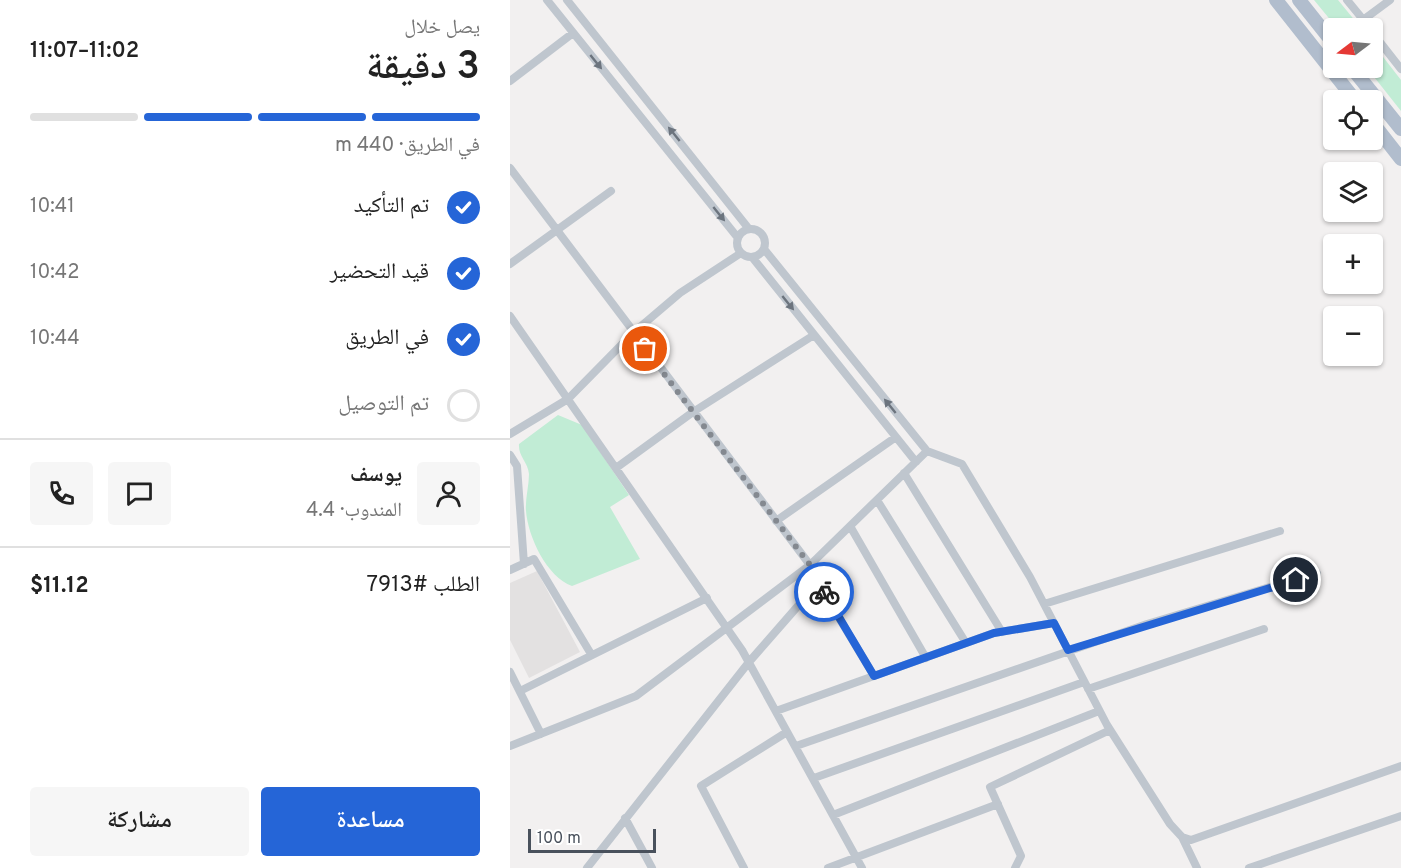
<!DOCTYPE html>
<html lang="ar">
<meta charset="utf-8">
<style>
:root{--surface:#fff;--page:#f6f6f6;--text:#222;--muted:#767676;--line:#e0e0e0;--accent:#2565d7}
body{margin:0;font-family:Overpass,"Noto Naskh Arabic",sans-serif;background:var(--page);color:var(--text);direction:rtl;height:100vh;display:flex;flex-direction:column;font-size:22px;white-space:nowrap}
*{box-sizing:border-box;margin:0}
p{font-size:20px;color:var(--muted)}
.icon{flex:none;width:33px;height:33px;fill:none;stroke:currentColor;stroke-width:2;stroke-linecap:round;stroke-linejoin:round}
.map{position:relative;flex:1;overflow:hidden;direction:ltr}
.panel{display:flex;flex-direction:column;background:var(--surface);width:510px}
.panel>*{flex:none}
.needle{width:39px;rotate:254deg}
.tools{position:absolute;left:813px;top:18px;display:grid;gap:12px}
.tools a{display:grid;place-items:center;width:60px;height:60px;border-radius:6px;background:var(--surface);box-shadow:0 2px 4px #0004;font-size:30px}
.scale{position:absolute;left:18px;bottom:15px;width:128px;box-sizing:border-box;padding-left:6px;border:3px solid #49515c;border-top:0;font-size:16px;line-height:21px;white-space:nowrap;color:#49515c;-webkit-text-stroke:4px #fff;paint-order:stroke}
.pin{position:absolute;display:grid;place-items:center;width:51px;height:51px;color:#fff;margin:-26px;border:3px solid #fff;border-radius:50%;box-shadow:0 2px 6px #0007}
.courier{position:absolute;display:grid;place-items:center;width:60px;height:60px;margin:-30px;border:4px solid #2565d7;border-radius:50%;background:#fff;color:#222;box-shadow:0 2px 8px #0007}
.headline em{font-style:normal;font-weight:600}
.headline div{display:flex;flex-direction:column-reverse}
.headline{display:flex;align-items:center;justify-content:space-between;height:102px;padding:0 30px}
h1{font-size:39px;font-weight:600;line-height:45px}
.bar{display:grid;grid-template-columns:repeat(4,1fr);gap:9px 6px;align-content:center;height:72px;padding:0 30px}
.bar i{height:8px;border-radius:4px;background:var(--line)}
.bar .on{background:var(--accent)}
.bar p{grid-column:span 4}
.line{display:flex;align-items:center;gap:15px;padding:0 30px;border-top:2px solid var(--line)}
.line div{flex:1}
.round{display:grid;place-items:center;flex:none;width:63px;height:63px;border-radius:6px;background:var(--page)}
ol{padding:0 30px;list-style:none}
li{display:flex;align-items:center;gap:18px;height:66px}
li p{margin-inline-start:auto}
li .icon{padding:6px;border-radius:50%;background:var(--accent);color:#fff;stroke-width:4}
li:last-child{color:var(--muted)}
li i{width:33px;height:33px;border:3px solid var(--line);border-radius:50%}
.primary-button{display:flex;gap:12px;margin-top:auto;padding:12px 30px}
.primary-button a{flex:1;height:69px;border-radius:6px;background:var(--accent);color:#fff;font-size:24px;font-weight:600;line-height:69px;text-align:center}
.primary-button a+a{background:var(--page);color:var(--text)}
main{display:flex;flex:1;min-height:0}
.map>svg:first-child{display:block}
.education{fill:#e3e1e1}
.green{fill:#c1ecd5}
.lines{fill:none;stroke-linecap:round;stroke-linejoin:round}
.street{stroke:#bfc6ce;stroke-width:8}
.primary{stroke:#b1bdcd;stroke-width:14}
.oneway{fill:#6c747e}
.done{stroke:#848990;stroke-width:6;stroke-dasharray:0 10.8}
.route{stroke:#2565d7;stroke-width:8}
</style>
<main>
<div class="map">
<svg width="891" height="868" viewBox="0 0 891 868">
<rect width="100%" height="100%" fill="#f2f0f0"/>
<path class="education" d="M27 571 70 652 19 678 0 640V583Z"/>
<path class="green" d="M804 0H828L851 28H827Z
M863 44 891 80V111L857 68H862Z
M48 415 72 425 119 495 100 507 130 559 62 586C37 577 18 537 16 511 15 499 19 486 19 474 18 462 8 456 9 444Z"/>
<g class="lines">
<path class="street" d="M37 0 228 238
M57 0 239 229
M837 0 860 28
M853 20 880 0
M862 32 891 69
M0 81 63 33
M0 168 300 565 308 583 239 662 77 868
M227 243a14 14 0 1 1 28 0a14 14 0 1 1-28 0Z
M254 249 417 451 452 464 520 577 597 725 660 824 672 837 681 840 891 766
M242 257 406 462
M0 264 101 191
M0 316 232 650 352 868
M0 434 58 399 123 333 170 293 231 253
M0 455 7 466 14 564
M106 468 183 412 304 335
M394 473 492 632
M367 500 456 643
M266 521 386 437
M340 526 416 658
M0 570 24 559 81 654
M308 583 364 676
M534 604 770 531
M0 672 31 734
M578 689 754 629
M10 691 197 598
M266 711 484 633 544 623
M0 746 126 696 300 565 417 451
M286 746 637 624 807 573
M304 778 574 682
M323 815 589 711
M115 818 142 868
M672 837 687 868
M234 868 191 786 277 732
M318 868 488 804
M505 868 511 856 480 787 600 730
M739 868 891 816"/>
<path class="primary" d="M766 0 845 100
M789 0 824 44
M842 68 891 129
M862 122 891 159"/>
</g>
<defs><path id="oneway-solid" d="M-6-.8H1V-3.2L6.5 0L1 3.2V.8H-6Z" transform="scale(1.5)"/></defs>
<g class="oneway">
<use href="#oneway-solid" transform="translate(86 62) rotate(51)"/>
<use href="#oneway-solid" transform="translate(164 134) rotate(-129)"/>
<use href="#oneway-solid" transform="translate(209 214) rotate(51)"/>
<use href="#oneway-solid" transform="translate(278 303) rotate(51)"/>
<use href="#oneway-solid" transform="translate(380 406) rotate(-129)"/>
</g>
<g class="lines">
<path class="done" d="M135 349 300 565 314 592"/>
<path class="route" d="M314 592 364 676 484 633 544 623 558 650 786 580"/>
</g>
</svg>
<div class="tools">
<a><svg class="needle" viewBox="-14 -14 28 28"><path d="M0-13l5 13h-10z" fill="#e53935"/><path d="M0 13l5-13h-10z" fill="#767676"/></svg></a>
<a><svg class="icon" aria-label="locate" viewBox="0 0 24 24"><circle cx="12" cy="12" r="6"/><path d="M12 2v4M12 18v4M2 12h4M18 12h4"/></svg></a>
<a><svg class="icon" aria-label="layers" viewBox="0 0 24 24"><path d="M12 4l9 5-9 5-9-5zM3 14l9 5 9-5"/></svg></a>
<a>+</a>
<a>−</a>
</div>
<div class="scale">100 m</div>
<div class="pin" style="left:135px;top:349px;background:#ea580c"><svg class="icon" aria-label="bag" viewBox="0 0 24 24"><path d="M5 8h14l-1 12H6zM9 8a3 3 0 0 1 6 0"/></svg></div>
<div class="pin" style="left:786px;top:580px;background:#1f2937"><svg class="icon" aria-label="home" viewBox="0 0 24 24"><path d="M3 11l9-7 9 7M6 9v11h12V9"/></svg></div>
<div class="courier" style="left:314px;top:592px"><svg class="icon" aria-label="bike" viewBox="0 0 24 24"><circle cx="6" cy="16" r="4"/><circle cx="18" cy="16" r="4"/><path d="M6 16l4-8h5l3 8M10 8l3 8H6M13 5h3"/></svg></div>
</div>
<section class="panel">
<div class="headline"><div><h1>3 دقيقة</h1><p>يصل خلال</p></div><em>11:02–11:07</em></div>
<div class="bar"><i class="on"></i><i class="on"></i><i class="on"></i><i></i><p>في الطريق · 440 m</p></div>
<ol>
<li><svg class="icon" aria-label="check" viewBox="0 0 24 24"><path d="M5 12l5 5 9-10"/></svg>تم التأكيد<p>10:41</p></li>
<li><svg class="icon" aria-label="check" viewBox="0 0 24 24"><path d="M5 12l5 5 9-10"/></svg>قيد التحضير<p>10:42</p></li>
<li><svg class="icon" aria-label="check" viewBox="0 0 24 24"><path d="M5 12l5 5 9-10"/></svg>في الطريق<p>10:44</p></li>
<li><i></i>تم التوصيل</li>
</ol>
<div class="line" style="height:108px"><a class="round"><svg class="icon" aria-label="person" viewBox="0 0 24 24"><circle cx="12" cy="8" r="4"/><path d="M4 21q1-7 8-7t8 7"/></svg></a><div><b>يوسف</b><p>المندوب · 4.4</p></div><a class="round"><svg class="icon" aria-label="chat" viewBox="0 0 24 24"><path d="M4 5h16v11H9l-5 4z"/></svg></a><a class="round"><svg class="icon" aria-label="phone" viewBox="0 0 24 24"><path d="M5 4h4l2 5-3 2q2 4 5 5l2-3 5 2v4C11 20 4 13 5 4z"/></svg></a></div>
<div class="line" style="height:78px"><div>الطلب #7913</div><b>$11.12</b></div>
<div class="primary-button"><a>مساعدة</a><a>مشاركة</a></div>
</section>
</main>
